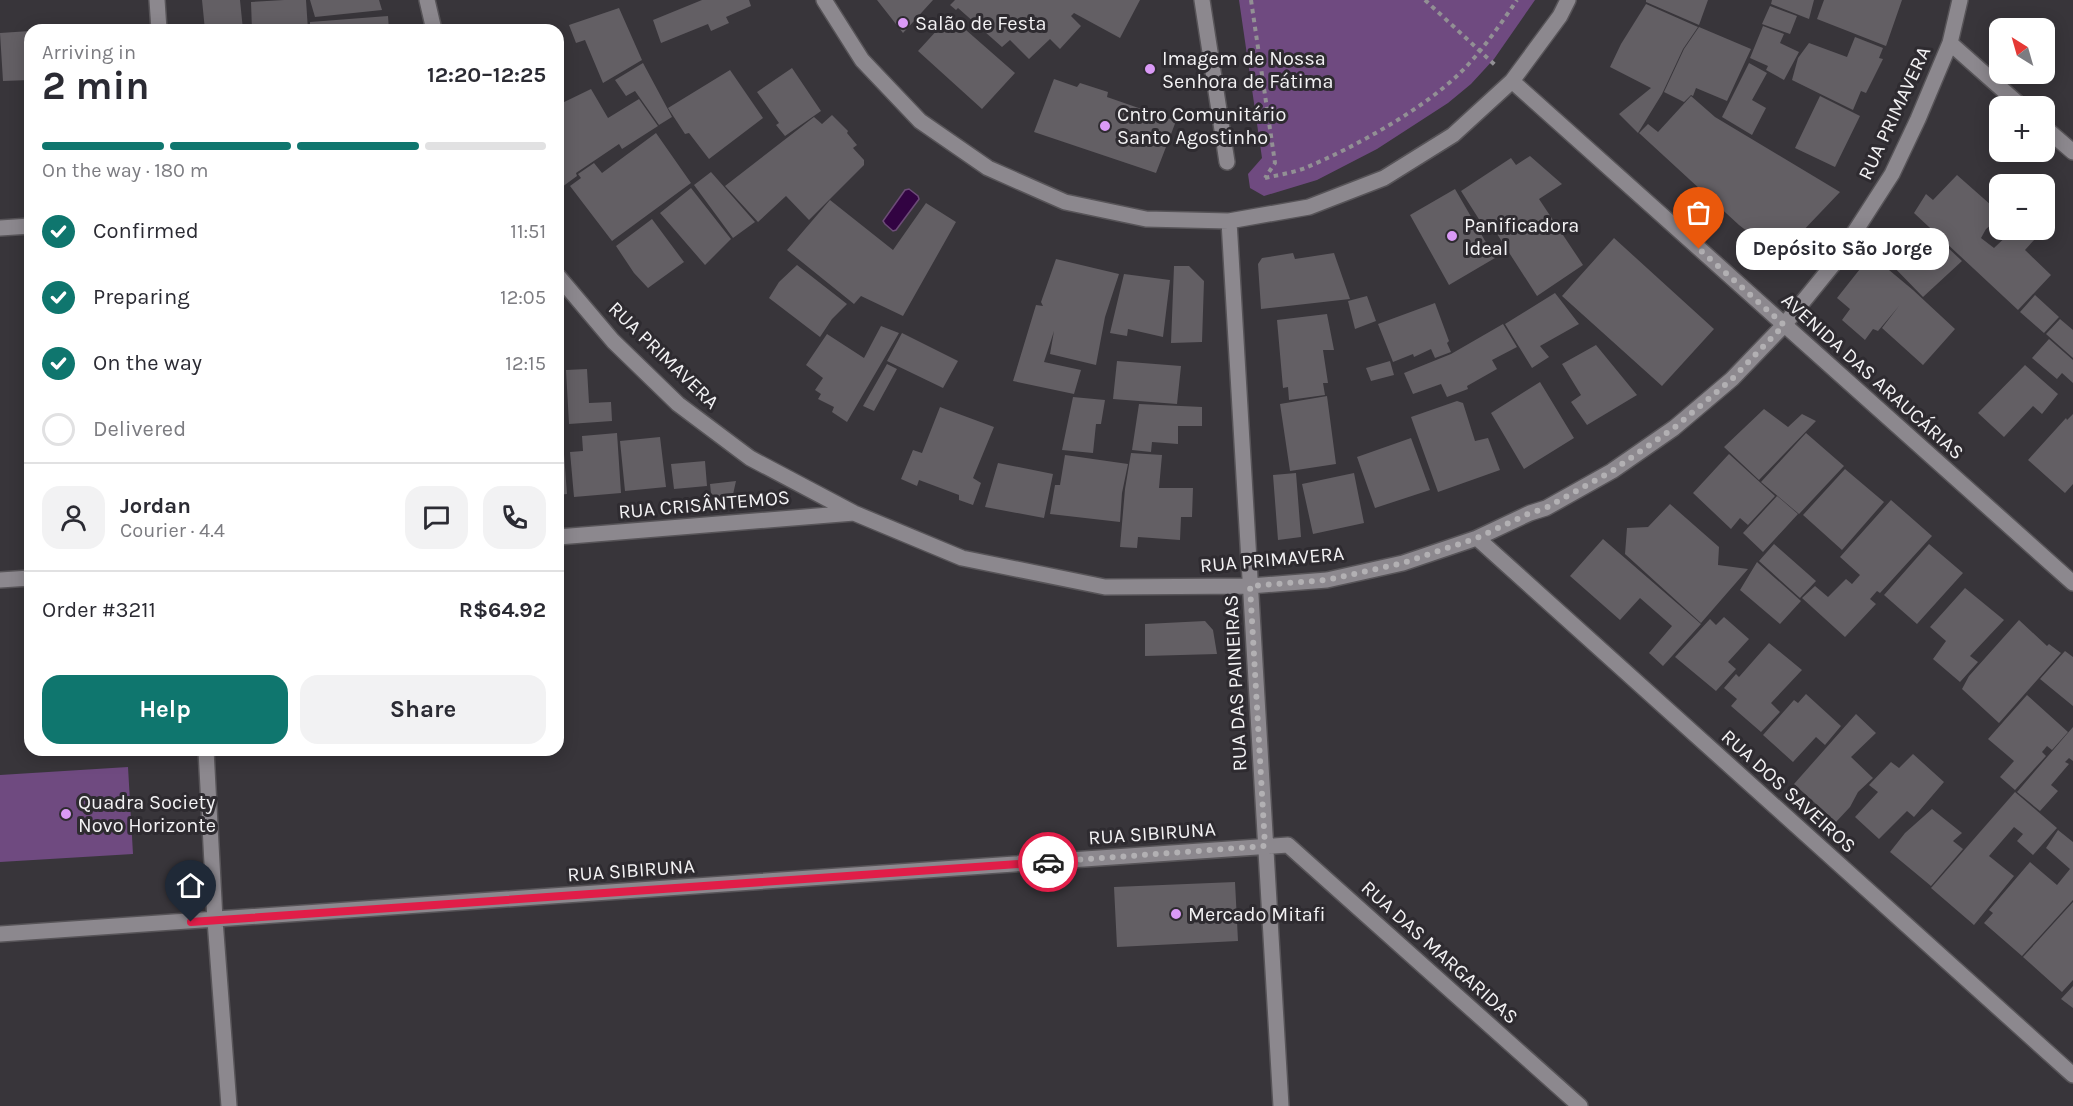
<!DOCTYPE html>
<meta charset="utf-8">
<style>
:root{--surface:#fff;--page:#f2f2f3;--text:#2b2b33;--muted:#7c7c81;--line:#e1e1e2;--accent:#0f766e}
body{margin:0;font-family:Karla,sans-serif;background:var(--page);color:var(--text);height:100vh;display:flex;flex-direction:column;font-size:22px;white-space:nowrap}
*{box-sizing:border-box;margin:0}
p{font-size:20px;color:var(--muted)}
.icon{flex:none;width:33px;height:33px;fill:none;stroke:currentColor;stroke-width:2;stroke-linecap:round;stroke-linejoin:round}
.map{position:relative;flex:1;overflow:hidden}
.sheet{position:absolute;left:24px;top:24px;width:540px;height:732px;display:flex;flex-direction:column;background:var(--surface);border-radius:18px;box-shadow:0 3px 15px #0003}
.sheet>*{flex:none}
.needle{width:39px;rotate:323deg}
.fabs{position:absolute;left:1989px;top:18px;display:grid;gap:12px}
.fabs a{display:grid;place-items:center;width:66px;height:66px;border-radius:12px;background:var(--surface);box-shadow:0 3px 15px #0003;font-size:30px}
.pin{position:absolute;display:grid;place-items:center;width:51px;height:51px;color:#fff;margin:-62px -26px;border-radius:50% 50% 50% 0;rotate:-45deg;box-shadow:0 0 6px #0007}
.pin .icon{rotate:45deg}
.courier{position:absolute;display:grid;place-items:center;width:60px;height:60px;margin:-30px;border:4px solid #e11d48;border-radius:50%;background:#fff;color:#222;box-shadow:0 2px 8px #0007}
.bubble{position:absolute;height:42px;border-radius:18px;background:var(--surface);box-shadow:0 3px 15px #0003;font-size:20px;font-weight:700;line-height:42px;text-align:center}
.head em{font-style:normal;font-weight:700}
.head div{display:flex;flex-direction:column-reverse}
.head{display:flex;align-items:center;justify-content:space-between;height:102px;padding:0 18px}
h1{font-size:39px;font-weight:700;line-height:45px}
.bar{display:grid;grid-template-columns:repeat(4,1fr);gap:9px 6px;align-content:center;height:72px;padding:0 18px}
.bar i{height:8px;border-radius:4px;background:var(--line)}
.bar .active{background:var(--accent)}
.bar p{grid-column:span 4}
.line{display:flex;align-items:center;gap:15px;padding:0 18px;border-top:2px solid var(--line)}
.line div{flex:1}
.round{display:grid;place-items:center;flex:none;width:63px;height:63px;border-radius:18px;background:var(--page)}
ol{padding:0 18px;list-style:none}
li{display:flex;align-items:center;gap:18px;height:66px}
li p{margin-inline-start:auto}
li .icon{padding:6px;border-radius:50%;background:var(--accent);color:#fff;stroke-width:4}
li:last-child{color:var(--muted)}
li i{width:33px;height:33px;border:3px solid var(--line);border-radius:50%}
.action{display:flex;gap:12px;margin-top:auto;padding:12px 18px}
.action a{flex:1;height:69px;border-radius:18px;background:var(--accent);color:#fff;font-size:24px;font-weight:700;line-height:69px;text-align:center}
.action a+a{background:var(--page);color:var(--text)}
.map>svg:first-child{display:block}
.green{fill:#6f4a80}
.water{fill:#320342;stroke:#6c4b77;stroke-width:1.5}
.building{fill:#635f64}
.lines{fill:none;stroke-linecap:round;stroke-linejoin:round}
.minor-casing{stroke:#575458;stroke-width:18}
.path{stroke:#929094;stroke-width:4;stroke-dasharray:4.5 4.5;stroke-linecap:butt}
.minor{stroke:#8c888e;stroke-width:15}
.done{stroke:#b2b0b3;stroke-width:6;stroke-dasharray:0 10.8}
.route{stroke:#e11d48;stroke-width:8}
.poi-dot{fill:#da9af6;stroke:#2e2b30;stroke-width:2}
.labels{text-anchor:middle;stroke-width:6;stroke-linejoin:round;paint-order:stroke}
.poi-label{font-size:20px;fill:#f3f2f4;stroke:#2e2b30;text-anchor:start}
.street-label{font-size:20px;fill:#f3f2f4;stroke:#2e2b30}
</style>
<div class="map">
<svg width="2073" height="1106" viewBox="0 0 2073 1106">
<rect width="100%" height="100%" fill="#38353a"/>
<path class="green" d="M1239 0H1535L1494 59 1471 84 1448 103 1377 149 1317 180 1264 196 1250 188 1248 174 1262 158Z
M128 767 133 854 0 862V775Z"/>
<path class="water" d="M909 189 918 196 919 199 896 230 893 231 885 224 883 221 905 190Z"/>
<path class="building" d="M202 0H240L243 30H205Z
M284 0H306L308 30H252L251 2Z
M310 0H379L382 10 315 17Z
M702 0H749L751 6 726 17 729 23 711 31 708 24 661 43 653 20Z
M877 0H933L903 33Z
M955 0H1140L1120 38 1074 13 1071 16 1081 26 1060 49 1050 39 1029 59 1010 40 1002 47 958 8 956 10 950 5Z
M1646 0H1708L1699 25 1646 2Z
M1772 0H1814L1809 19 1771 4Z
M1824 0H1902L1886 46 1817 19Z
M1646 4 1698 27 1683 49 1662 94 1638 133 1619 114 1651 88 1610 67 1621 44Z
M1770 6 1797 16 1790 34 1762 24Z
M619 8 642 60 603 83 585 40 576 43 569 25Z
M388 16 389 30H310V22Z
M950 16 1015 73 982 109 918 51Z
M1763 26 1784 34 1780 43 1799 52 1784 80 1766 70 1768 66 1750 58Z
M96 27V30H72V28Z
M1699 27 1751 49 1727 101 1696 88 1693 96 1691 95 1684 102 1664 92 1684 49Z
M30 31V80L3 81 0 33Z
M1855 37 1883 48 1879 58 1883 59 1866 93 1861 91 1853 110 1792 80 1798 58 1809 43 1847 57Z
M643 63 672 117 659 125 635 91 626 96 615 80Z
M1749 63 1767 73 1752 100 1766 108 1752 135 1722 117Z
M792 68 821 111 785 136 776 125 779 123 757 92Z
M730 70 763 118 709 159 689 133 685 134 668 108Z
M1054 79 1077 87 1080 83 1108 92 1107 97 1176 121 1156 173 1034 132Z
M591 89 608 118 639 99 658 126 622 149 619 144 576 173 577 176 558 190V105Z
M1691 96 1715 117 1840 192 1779 256 1739 225 1639 133 1648 124 1658 132Z
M1820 96 1860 116 1835 167 1795 148Z
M832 115 848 131 847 133 857 145 853 148 864 160V165L809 220 786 196 758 222 725 186 814 117 822 124Z
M656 133 691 183 612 241 570 186 581 178 578 174 594 163 602 173Z
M1530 156 1562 184 1539 199 1583 265 1537 296 1488 220 1482 224 1461 191 1511 158 1516 165Z
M711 172 755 222 733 238 694 185Z
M1957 175 2000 213V218L1986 229 1981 238 1994 248 2011 232 2016 235 2024 230 2035 239 2025 250 2051 275 2018 310 1914 213 1926 194 1933 200Z
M691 188 731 239 705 265 660 213Z
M1455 189 1495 258 1449 285 1410 215Z
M830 200 893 250 926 203 956 222 903 316 861 296 854 304 787 250Z
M652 219 684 262 648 288 634 273 616 246Z
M1929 230 1962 261 1923 297 1887 260 1915 234 1919 239Z
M1614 238 1714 329 1662 386 1562 296Z
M1293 253 1295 259 1334 253 1350 299 1261 309 1258 264 1262 258Z
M1871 255 1913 290 1955 329 1923 365 1882 328 1899 306 1878 331 1873 329 1865 340 1842 320 1850 309 1837 298Z
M1056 259 1119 274 1105 317 1096 365 1050 354 1054 331 1044 362 1081 370 1074 394 1013 381 1036 305 1043 306 1041 302Z
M797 265 847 304 832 319 820 337 769 298 779 282Z
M1174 266H1189L1204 281 1202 342 1171 343Z
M1124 274 1170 280 1163 337 1128 329 1127 336 1110 333Z
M1555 293 1579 324 1540 346 1549 357 1532 368 1505 324Z
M2035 295 2059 317 2044 333 2020 312Z
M1367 296 1376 321 1355 329 1348 301Z
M1435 303 1449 341 1447 343 1451 352 1435 358 1431 349 1414 357 1413 354 1393 362 1378 324Z
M1327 314 1334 350H1323L1328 383H1323L1325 395 1289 400 1288 387 1283 388 1277 320Z
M2060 319 2073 330V358L2046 334Z
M1503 324 1517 347 1492 360 1497 369 1467 386 1468 389 1447 397 1441 384 1413 394 1404 373 1451 354Z
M881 326 899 333 847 422 832 412 834 407 818 399 821 394 815 390 823 378 806 365 827 334 864 358Z
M902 333 958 361 943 388 887 361Z
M2049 339 2073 360V383L2062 373 2057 379 2032 358Z
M1596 345 1637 395 1587 425 1571 402 1581 395 1562 364Z
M1117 361 1181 366 1177 404 1113 399Z
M1390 361 1394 375 1371 381 1366 368Z
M887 364 897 369 874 411 863 406Z
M2025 365 2058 394 2042 414 2033 406 2004 437 1978 413Z
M587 369 589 403 611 402 612 421 569 424 566 370Z
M1540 382 1574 438 1524 469 1491 413Z
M558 393H563L564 410H558Z
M1327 396 1336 464 1290 471 1280 404Z
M1073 397 1105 400 1101 424H1096L1093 453 1062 450Z
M1457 401 1463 403 1475 441 1488 438 1500 470 1438 492 1411 417Z
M1139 404 1202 407V426H1178V444L1152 442 1151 452 1132 450Z
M940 407 994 427 973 478 981 483 973 505 959 500V495L919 480 917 486 901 479 913 450 922 453Z
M1764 409 1788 427 1802 414 1816 421 1759 480 1724 447Z
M558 413H561L564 453H558Z
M2073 414V484L2065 493 2028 460 2066 418 2067 420Z
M617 433 621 493 574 497 570 452 583 451 582 436Z
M1806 433 1844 466 1799 514 1761 482Z
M660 437 666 487 625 491 620 441Z
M1411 438 1430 490 1375 508 1357 457Z
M1131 453 1162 455 1159 488H1193L1192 517H1181L1180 540 1138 537 1137 548 1120 547 1125 489Z
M564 454 567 494 558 495V455Z
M1729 454 1775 496 1748 525 1740 518 1731 529 1693 493Z
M1065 455 1128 464 1122 493 1120 522 1050 514 1055 485H1060Z
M705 461 707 486 674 489 671 464Z
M998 463 1053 474 1044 518 985 507Z
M1845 469 1884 502 1842 550 1803 515Z
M1296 473 1301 537 1278 540 1273 475Z
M1354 473 1364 523 1313 534 1302 484Z
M736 481 732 499 712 502 710 484Z
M1777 496 1798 514 1763 552 1743 533Z
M1891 500 1932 536 1880 593 1877 591 1870 599 1876 604 1845 637 1802 598 1815 586 1828 597 1846 579 1852 584 1860 575 1840 557Z
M1670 504 1719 547 1718 565 1748 569 1701 623 1625 554 1627 528 1648 527Z
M1603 539 1701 624 1663 666 1649 653 1672 626 1640 598 1620 620 1570 576Z
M1774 544 1816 581 1800 598 1759 561Z
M1929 544 1963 573 1917 624 1884 595Z
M1757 562 1801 601 1780 624 1740 590Z
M1965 588 2004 620 1970 656 1978 662 1960 682 1933 659 1946 641 1930 627Z
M1724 617 1749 639 1728 662 1736 669 1716 691 1675 657 1710 619 1716 625Z
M2019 620 2047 646 2049 644 2061 653 1999 723 1962 689 1969 676Z
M1205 621 1213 630 1217 654 1145 656V624Z
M1769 643 1802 670 1771 703 1780 712 1761 732 1731 706 1737 699 1724 688 1736 674 1739 677Z
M2065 651 2073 657V706L2040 679Z
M1806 694 1841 726 1825 745 1816 737 1793 762 1763 735 1794 700 1798 703Z
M2027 695 2068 732 2052 750 2047 746 2042 752 2046 756 2015 790 2000 777 2014 761 1988 739Z
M1856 714 1876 733 1851 757 1873 778 1858 792 1850 807 1836 822 1794 784Z
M2073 727V761L2069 758 2065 762 2069 764 2051 785 2058 791 2040 811 2017 792Z
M1913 754 1944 782 1914 817 1907 811 1879 839 1855 817 1878 792 1869 785 1891 762 1899 768Z
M2015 792 2057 828 2033 855 2017 841 2023 834 2014 827 1989 856 2014 876 1974 925 1931 888Z
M1932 809 1962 833 1953 841 1963 849 1931 886 1890 852 1905 833Z
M2058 830 2073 842V900L2022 956 1984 923 1993 913 1989 910 2030 862 2057 885 2070 869 2046 848Z
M1235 882 1238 941 1117 947 1114 887Z
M2073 902V980L2062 992 2023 957Z
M2073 986V1008L2061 999Z"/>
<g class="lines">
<defs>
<path id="minor" d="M157 0 159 30
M427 0 434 30
M824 0 862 60 920 121 988 168 1065 202 1146 219 1229 221 1309 207 1384 178 1453 135 1512 81 1560 16 1568 0
M1202 0 1227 162
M1950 43 2021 106
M1512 81 2073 583
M2044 127 2073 152
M1229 221 1281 1106
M0 228 30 226
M558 276 613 341 678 404 750 458 854 513 962 558 1105 587 1250 586 1327 580 1403 563 1477 538 1530 513 1546 508 1612 471 1674 428 1732 379 1784 325 1836 261 1892 174 1918 119 1950 43 1960 0
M558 537 854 513
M1477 538 2073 1075
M0 580 30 578
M206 750 215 920 229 1106
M0 934 1288 845 1580 1106"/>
</defs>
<use href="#minor" class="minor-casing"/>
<path class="path" d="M1251 0 1275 163 1265 178
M1425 0 1495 65
M1265 178C1278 175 1292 173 1305 168 1353 148 1424 109 1461 72 1482 51 1500 25 1517 0"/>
<use href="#minor" class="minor"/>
</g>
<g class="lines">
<path class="done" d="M1048 862 1265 846 1250 586 1327 580 1403 563 1477 538 1530 513 1546 508 1612 471 1674 428 1732 379 1784 325 1699 249"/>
<path class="route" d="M191 922 1048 862"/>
</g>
<g class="poi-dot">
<circle cx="903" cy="23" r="6"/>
<circle cx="1150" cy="69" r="6"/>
<circle cx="1105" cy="126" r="6"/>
<circle cx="1452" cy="236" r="6"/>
<circle cx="66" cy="814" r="6"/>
<circle cx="1176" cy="914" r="6"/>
</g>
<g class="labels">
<g class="poi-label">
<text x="915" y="30">Salão de Festa</text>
<text x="1162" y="65">Imagem de Nossa<tspan x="1162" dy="23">Senhora de Fátima</tspan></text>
<text x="1117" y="121">Cntro Comunitário<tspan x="1117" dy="23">Santo Agostinho</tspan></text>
<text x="1464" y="232">Panificadora<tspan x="1464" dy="23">Ideal</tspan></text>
<text x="78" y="809">Quadra Society<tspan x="78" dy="23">Novo Horizonte</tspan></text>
<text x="1188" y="921">Mercado Mitafi</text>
</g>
<g class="street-label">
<text transform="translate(1894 113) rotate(-65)" y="7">RUA PRIMAVERA</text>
<text transform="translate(664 355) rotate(44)" y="7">RUA PRIMAVERA</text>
<text transform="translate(1873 376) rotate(42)" y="7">AVENIDA DAS ARAUCÁRIAS</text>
<text transform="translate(704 504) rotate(-5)" y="7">RUA CRISÂNTEMOS</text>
<text transform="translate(1272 559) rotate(-5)" y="7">RUA PRIMAVERA</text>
<text transform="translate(1235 683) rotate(-93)" y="7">RUA DAS PAINEIRAS</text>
<text transform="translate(1789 791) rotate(42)" y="7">RUA DOS SAVEIROS</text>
<text transform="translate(1152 833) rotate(-4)" y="7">RUA SIBIRUNA</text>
<text transform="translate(631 870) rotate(-4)" y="7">RUA SIBIRUNA</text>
<text transform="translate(1440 952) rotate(42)" y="7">RUA DAS MARGARIDAS</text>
</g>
</g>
</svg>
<div class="fabs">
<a><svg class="needle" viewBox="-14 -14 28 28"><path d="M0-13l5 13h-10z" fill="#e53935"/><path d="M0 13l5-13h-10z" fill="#7c7c81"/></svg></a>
<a>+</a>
<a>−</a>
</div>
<div class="pin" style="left:1699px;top:249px;background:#ea580c"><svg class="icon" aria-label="bag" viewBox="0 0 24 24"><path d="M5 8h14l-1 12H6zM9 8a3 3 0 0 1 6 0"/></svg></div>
<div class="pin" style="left:191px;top:922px;background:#1f2937"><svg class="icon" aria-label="home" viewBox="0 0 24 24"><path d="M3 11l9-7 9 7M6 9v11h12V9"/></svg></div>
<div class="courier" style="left:1048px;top:862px"><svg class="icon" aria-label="car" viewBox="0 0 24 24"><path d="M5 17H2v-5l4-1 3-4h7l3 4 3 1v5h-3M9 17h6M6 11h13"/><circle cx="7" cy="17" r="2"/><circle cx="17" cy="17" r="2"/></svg></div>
<div class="bubble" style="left:1736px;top:228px;width:213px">Depósito São Jorge</div>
<section class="sheet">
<div class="head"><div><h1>2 min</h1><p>Arriving in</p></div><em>12:20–12:25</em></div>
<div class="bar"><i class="active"></i><i class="active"></i><i class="active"></i><i></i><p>On the way · 180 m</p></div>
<ol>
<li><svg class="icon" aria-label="check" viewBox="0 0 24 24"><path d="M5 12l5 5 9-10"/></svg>Confirmed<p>11:51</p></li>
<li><svg class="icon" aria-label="check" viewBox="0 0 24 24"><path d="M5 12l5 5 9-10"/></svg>Preparing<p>12:05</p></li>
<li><svg class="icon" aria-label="check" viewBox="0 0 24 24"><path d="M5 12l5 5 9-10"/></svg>On the way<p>12:15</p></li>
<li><i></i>Delivered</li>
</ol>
<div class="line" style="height:108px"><a class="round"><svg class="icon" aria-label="person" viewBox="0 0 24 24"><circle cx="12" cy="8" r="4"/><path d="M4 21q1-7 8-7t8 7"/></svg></a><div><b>Jordan</b><p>Courier · 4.4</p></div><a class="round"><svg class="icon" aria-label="chat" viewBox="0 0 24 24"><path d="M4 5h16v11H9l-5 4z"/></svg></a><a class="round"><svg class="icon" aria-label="phone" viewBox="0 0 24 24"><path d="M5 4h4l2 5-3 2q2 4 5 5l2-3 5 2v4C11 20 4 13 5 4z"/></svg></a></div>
<div class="line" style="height:78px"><div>Order #3211</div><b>R$64.92</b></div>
<div class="action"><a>Help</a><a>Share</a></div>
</section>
</div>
